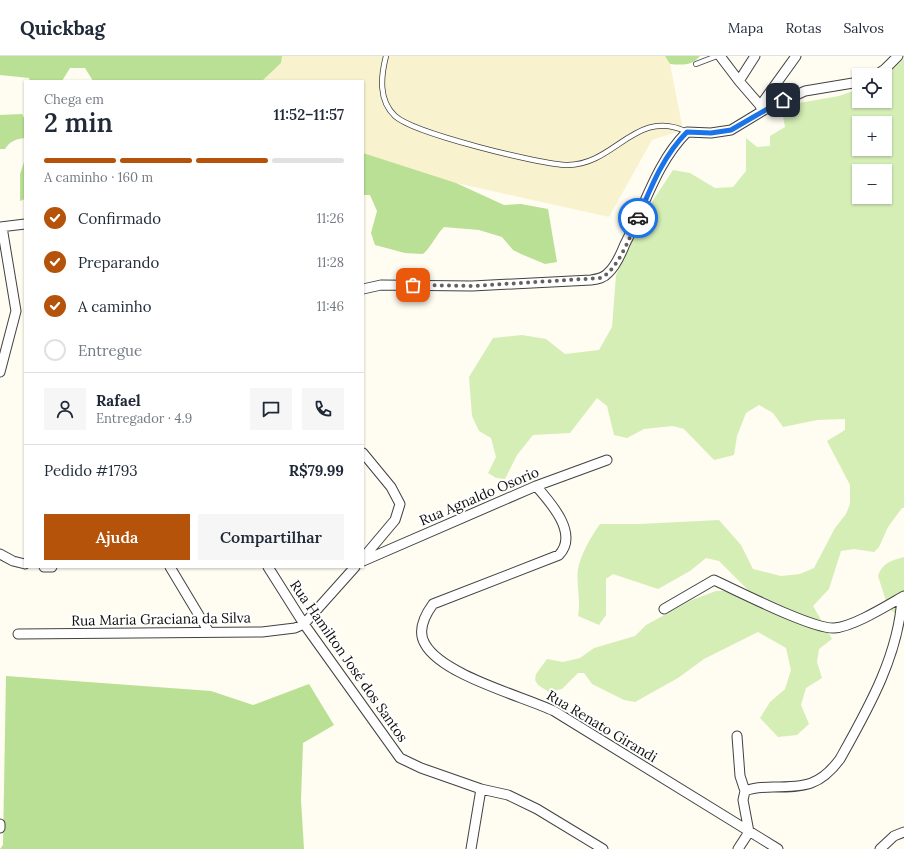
<!DOCTYPE html>
<html lang="pt">
<meta charset="utf-8">
<style>
:root{--surface:#fff;--page:#f6f6f7;--text:#1f2937;--muted:#747a83;--line:#e0e1e3;--accent:#b45309}
body{margin:0;font-family:Lora,serif;background:var(--page);color:var(--text);height:100vh;display:flex;flex-direction:column;font-size:15px;white-space:nowrap}
*{box-sizing:border-box;margin:0}
p{font-size:13px;color:var(--muted)}
.icon{flex:none;width:22px;height:22px;fill:none;stroke:currentColor;stroke-width:2;stroke-linecap:round;stroke-linejoin:round}
.map{position:relative;flex:1;overflow:hidden}
.details{position:absolute;left:24px;top:24px;width:340px;height:488px;display:flex;flex-direction:column;background:var(--surface);border-radius:0px;box-shadow:0 1px 3px #0004}
.details>*{flex:none}
.fabs{position:absolute;left:852px;top:12px;display:grid;gap:8px}
.fabs a{display:grid;place-items:center;width:40px;height:40px;border-radius:0px;background:var(--surface);box-shadow:0 1px 3px #0004;font-size:20px}
.pin{position:absolute;display:grid;place-items:center;width:34px;height:34px;color:#fff;margin:-17px;border-radius:8px;box-shadow:0 2px 6px #0006}
.courier{position:absolute;display:grid;place-items:center;width:40px;height:40px;margin:-20px;border:3px solid #1a73e8;border-radius:50%;background:#fff;color:#222;box-shadow:0 1px 5px #0007}
.head em{font-style:normal;font-weight:600}
.head div{display:flex;flex-direction:column-reverse}
.head{display:flex;align-items:center;justify-content:space-between;height:68px;padding:0 20px}
h1{font-size:26px;font-weight:600;line-height:30px}
.bar{display:grid;grid-template-columns:repeat(4,1fr);gap:6px 4px;align-content:center;height:48px;padding:0 20px}
.bar i{height:5px;border-radius:3px;background:var(--line)}
.bar .active{background:var(--accent)}
.bar p{grid-column:span 4}
.line{display:flex;align-items:center;gap:10px;padding:0 20px;border-top:1px solid var(--line)}
.line div{flex:1}
.round{display:grid;place-items:center;flex:none;width:42px;height:42px;border-radius:0px;background:var(--page)}
ol{padding:0 20px;list-style:none}
li{display:flex;align-items:center;gap:12px;height:44px}
li p{margin-inline-start:auto}
li .icon{padding:4px;border-radius:50%;background:var(--accent);color:#fff;stroke-width:4}
li:last-child{color:var(--muted)}
li i{width:22px;height:22px;border:2px solid var(--line);border-radius:50%}
.cta{display:flex;gap:8px;margin-top:auto;padding:8px 20px}
.cta a{flex:1;height:46px;border-radius:0px;background:var(--accent);color:#fff;font-size:16px;font-weight:600;line-height:46px;text-align:center}
.cta a+a{background:var(--page);color:var(--text)}
header{display:flex;align-items:center;gap:24px;box-sizing:border-box;height:56px;padding:0 20px;background:var(--surface);border-bottom:1px solid var(--line)}
header strong{font-size:19px}
nav{display:flex;gap:22px;margin-inline-start:auto;font-size:14px}
.map>svg:first-child{display:block}
.farmland{fill:#f8f3ce}
.green{fill:#d5eeb6;fill-rule:evenodd}
.forest{fill:#b9e094}
.lines{fill:none;stroke-linecap:round;stroke-linejoin:round}
.lane-casing{stroke:#424242;stroke-width:6}
.street-casing{stroke:#424242;stroke-width:11}
.lane{stroke:#fff;stroke-width:4.5}
.street{stroke:#fff;stroke-width:9}
.done{stroke:#63625e;stroke-width:4;stroke-dasharray:0 7.2}
.route{stroke:#1a73e8;stroke-width:5}
.labels{text-anchor:middle;stroke-width:4;stroke-linejoin:round;paint-order:stroke}
.street-label{font-size:14px;fill:#0f0f0f;stroke:#fff}
</style>
<header>
<strong>Quickbag</strong>
<nav><a>Mapa</a><a>Rotas</a><a>Salvos</a></nav>
</header>
<div class="map">
<svg width="904" height="793" viewBox="0 0 904 793">
<rect width="100%" height="100%" fill="#fffcf1"/>
<path class="farmland" d="M282 0H665L670 8 683 74 652 84 609 161 456 127 428 120 363 97V25H262L281 7Z"/>
<path class="green" d="M904 3V452H902L888 471 879 491 874 496 854 493 841 495 829 533 813 550 832 583 819 593 817 606 822 622 806 632 801 649 809 668 797 679 778 681 760 662 770 646 785 633 791 614 786 592 758 576 704 603 678 622 635 646 624 644 592 628 584 617H578L562 633 549 636 538 629 535 624 536 618 547 603 563 606 580 602 594 592 635 580 646 569 692 544 716 535 748 534 719 505 706 502 690 515 658 533 613 518 606 523V559L599 569 578 560C581 544 576 527 578 513 581 497 591 481 600 468H640L719 464 741 489 753 513 781 520 800 518 814 512 835 472 846 458 850 448V429L827 385 845 374V363L817 364 783 371 773 357 759 349 746 357 737 380 734 399 714 404 684 373 673 370 644 373 627 382 614 379 607 350 597 342 570 377 533 379 517 399 505 423 496 422 488 417 496 401 491 382 479 375 472 360 469 321 493 282 522 279 546 283 565 298 599 294 612 271 616 219 646 155 673 114 690 117 715 132 733 131 746 115V82L757 91 770 90V80L785 71 782 55 799 47 839 40 859 33V45H885V21ZM859 67H885V93H859ZM859 115H885V141H859Z
M904 501V566L888 551 878 520C882 507 892 504 904 501Z"/>
<path class="forest" d="M0 0H282L281 7 262 25H93L85 12H70L62 25H30L29 22 0 19Z
M665 0H700C692 10 682 9 670 8Z
M22 58 25 64V82C16 83 10 85 5 93H0V59Z
M363 97 456 127 504 149 521 148 548 153 557 206 545 208 521 198 513 194 502 181 479 174 444 171C435 180 432 190 423 198L405 197 375 189 371 177 377 155 370 139H363Z
M25 103V143L20 145V118Z
M6 620 211 635 253 649 309 628 334 669 303 687 301 744 304 793H0L3 789Z"/>
<g class="lines">
<defs>
<path id="lane" d="M386 0C381 20 378 44 395 60 413 77 541 109 568 109 615 109 636 51 687 76
M696 8 717 0"/>
<path id="street" d="M720 0 739 25 764 54
M876 19 885 13 898 0
M739 25 755 0
M760 50 796 0
M0 171 25 168
M363 233 381 229 472 230 591 224C598 223 604 222 608 217 616 210 621 198 625 188 645 150 656 107 687 76L711 77 731 74 764 54 805 35 859 26
M0 316 16 255 2 171
M363 397 391 431 400 448 395 464 363 502
M536 430C551 447 579 478 559 499L433 548C425 559 417 575 425 588 442 619 522 640 554 655L778 793
M0 498 13 505 25 508
M363 505 536 430 607 404
M44 511H52
M170 511 209 576
M268 511 304 568 400 702 421 712 481 733 508 739 537 753 603 793
M664 553 714 524C738 535 812 573 834 572 853 571 888 549 904 540
M18 578 262 576 295 572 304 568 355 511
M737 680 740 720 745 735
M0 768V772
M471 793 481 733
M738 793 749 776 743 744 745 735C754 731 764 731 773 731 805 731 820 730 840 703 868 653 899 599 902 541
M880 793 894 780 904 776"/>
</defs>
<use href="#lane" class="lane-casing"/>
<use href="#street" class="street-casing"/>
<use href="#lane" class="lane"/>
<use href="#street" class="street"/>
</g>
<g class="lines">
<path class="done" d="M413 229 472 230 600 222C617 216 631 179 638 162"/>
<path class="route" d="M638 162C651 131 663 100 687 76L711 77 731 74 783 44"/>
</g>
<g class="labels">
<g class="street-label">
<text transform="translate(479 440) rotate(-23)" y="5">Rua Agnaldo Osorio</text>
<text transform="translate(161 563) rotate(-1)" y="5">Rua Maria Graciana da Silva</text>
<text transform="translate(349 605) rotate(55)" y="5">Rua Hamilton José dos Santos</text>
<text transform="translate(602 670) rotate(31)" y="5">Rua Renato Girandi</text>
</g>
</g>
</svg>
<div class="fabs">
<a><svg class="icon" aria-label="locate" viewBox="0 0 24 24"><circle cx="12" cy="12" r="6"/><path d="M12 2v4M12 18v4M2 12h4M18 12h4"/></svg></a>
<a>+</a>
<a>−</a>
</div>
<div class="pin" style="left:413px;top:229px;background:#ea580c"><svg class="icon" aria-label="bag" viewBox="0 0 24 24"><path d="M5 8h14l-1 12H6zM9 8a3 3 0 0 1 6 0"/></svg></div>
<div class="pin" style="left:783px;top:44px;background:#1f2937"><svg class="icon" aria-label="home" viewBox="0 0 24 24"><path d="M3 11l9-7 9 7M6 9v11h12V9"/></svg></div>
<div class="courier" style="left:638px;top:162px"><svg class="icon" aria-label="car" viewBox="0 0 24 24"><path d="M5 17H2v-5l4-1 3-4h7l3 4 3 1v5h-3M9 17h6M6 11h13"/><circle cx="7" cy="17" r="2"/><circle cx="17" cy="17" r="2"/></svg></div>
<section class="details">
<div class="head"><div><h1>2 min</h1><p>Chega em</p></div><em>11:52–11:57</em></div>
<div class="bar"><i class="active"></i><i class="active"></i><i class="active"></i><i></i><p>A caminho · 160 m</p></div>
<ol>
<li><svg class="icon" aria-label="check" viewBox="0 0 24 24"><path d="M5 12l5 5 9-10"/></svg>Confirmado<p>11:26</p></li>
<li><svg class="icon" aria-label="check" viewBox="0 0 24 24"><path d="M5 12l5 5 9-10"/></svg>Preparando<p>11:28</p></li>
<li><svg class="icon" aria-label="check" viewBox="0 0 24 24"><path d="M5 12l5 5 9-10"/></svg>A caminho<p>11:46</p></li>
<li><i></i>Entregue</li>
</ol>
<div class="line" style="height:72px"><a class="round"><svg class="icon" aria-label="person" viewBox="0 0 24 24"><circle cx="12" cy="8" r="4"/><path d="M4 21q1-7 8-7t8 7"/></svg></a><div><b>Rafael</b><p>Entregador · 4.9</p></div><a class="round"><svg class="icon" aria-label="chat" viewBox="0 0 24 24"><path d="M4 5h16v11H9l-5 4z"/></svg></a><a class="round"><svg class="icon" aria-label="phone" viewBox="0 0 24 24"><path d="M5 4h4l2 5-3 2q2 4 5 5l2-3 5 2v4C11 20 4 13 5 4z"/></svg></a></div>
<div class="line" style="height:52px"><div>Pedido #1793</div><b>R$79.99</b></div>
<div class="cta"><a>Ajuda</a><a>Compartilhar</a></div>
</section>
</div>
